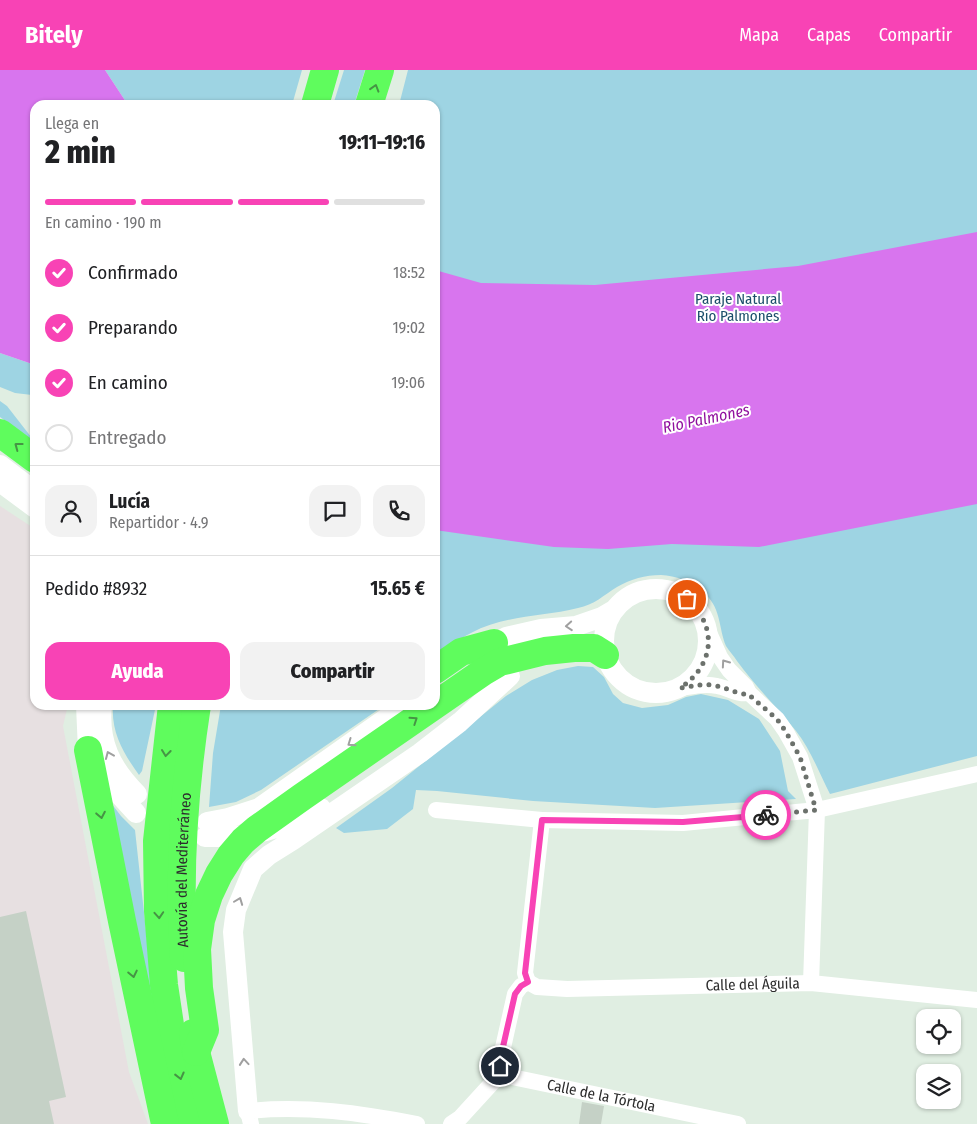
<!DOCTYPE html>
<html lang="es">
<meta charset="utf-8">
<style>
:root{--surface:#fff;--page:#f2f2f2;--text:#202124;--muted:#757577;--line:#e0e0e0;--accent:#f843b5}
body{margin:0;font-family:"Fira Sans Condensed",sans-serif;background:var(--page);color:var(--text);height:100vh;display:flex;flex-direction:column;font-size:19px;white-space:nowrap}
*{box-sizing:border-box;margin:0}
p{font-size:16px;color:var(--muted)}
.icon{flex:none;width:28px;height:28px;fill:none;stroke:currentColor;stroke-width:2;stroke-linecap:round;stroke-linejoin:round}
.map{position:relative;flex:1;overflow:hidden}
.sheet{position:absolute;left:30px;top:30px;width:410px;height:610px;display:flex;flex-direction:column;background:var(--surface);border-radius:15px;box-shadow:0 1px 4px #0004}
.sheet>*{flex:none}
.buttons{position:absolute;left:916px;top:939px;display:grid;gap:10px}
.buttons a{display:grid;place-items:center;width:45px;height:45px;border-radius:10px;background:var(--surface);box-shadow:0 1px 4px #0004;font-size:25px}
.pin{position:absolute;display:grid;place-items:center;width:42px;height:42px;color:#fff;margin:-21px;border:2px solid #fff;border-radius:50%;box-shadow:0 1px 5px #0007}
.courier{position:absolute;display:grid;place-items:center;width:50px;height:50px;margin:-25px;border:4px solid #f843b5;border-radius:50%;background:#fff;color:#222;box-shadow:0 1px 6px #0007}
.head em{font-style:normal;font-weight:800}
.head div{display:flex;flex-direction:column-reverse}
.head{display:flex;align-items:center;justify-content:space-between;height:85px;padding:0 15px}
h1{font-size:32px;font-weight:800;line-height:38px}
.bar{display:grid;grid-template-columns:repeat(4,1fr);gap:8px 5px;align-content:center;height:60px;padding:0 15px}
.bar i{height:6px;border-radius:4px;background:var(--line)}
.bar .selected{background:var(--accent)}
.bar p{grid-column:span 4}
.line{display:flex;align-items:center;gap:12px;padding:0 15px;border-top:1px solid var(--line)}
.line div{flex:1}
.round{display:grid;place-items:center;flex:none;width:52px;height:52px;border-radius:15px;background:var(--page)}
ol{padding:0 15px;list-style:none}
li{display:flex;align-items:center;gap:15px;height:55px}
li p{margin-inline-start:auto}
li .icon{padding:5px;border-radius:50%;background:var(--accent);color:#fff;stroke-width:4}
li:last-child{color:var(--muted)}
li i{width:28px;height:28px;border:2px solid var(--line);border-radius:50%}
.primary-button{display:flex;gap:10px;margin-top:auto;padding:10px 15px}
.primary-button a{flex:1;height:58px;border-radius:15px;background:var(--accent);color:#fff;font-size:20px;font-weight:800;line-height:58px;text-align:center}
.primary-button a+a{background:var(--page);color:var(--text)}
header{display:flex;align-items:center;gap:30px;box-sizing:border-box;height:70px;padding:0 25px;background:var(--accent);color:#fff}
header strong{font-size:24px}
nav{display:flex;gap:28px;margin-inline-start:auto;font-size:18px}
.map>svg:first-child{display:block}
.industrial{fill:#e7e0e1}
.green{fill:#9ed4e3}
.water{fill:#d875ee}
.building{fill:#c5d1c6}
.lines{fill:none;stroke-linecap:round;stroke-linejoin:round}
.minor{stroke:#fff;stroke-width:16}
.tertiary{stroke:#fff;stroke-width:20}
.motorway{stroke:#5ffc5d;stroke-width:28}
.oneway{stroke:#469445}
.oneway2{stroke:#a0a0a0}
.done{stroke:#6c716c;stroke-width:5;stroke-dasharray:0 9}
.route{stroke:#f843b5;stroke-width:6}
.labels{text-anchor:middle;stroke-width:4;stroke-linejoin:round;paint-order:stroke}
.park-label{font-size:15px;fill:#1c4f6b;stroke:#fff}
.street-label{font-size:15px;fill:#2d2d2d;stroke:#fff}
.water-label{font-size:16px;font-style:italic;fill:#90109e;stroke:#fff}
</style>
<header>
<strong>Bitely</strong>
<nav><a>Mapa</a><a>Capas</a><a>Compartir</a></nav>
</header>
<div class="map">
<svg width="977" height="1054" viewBox="0 0 977 1054">
<rect width="100%" height="100%" fill="#e0eee2"/>
<path class="industrial" d="M0 436 35 459V635H68L63 656 129 1002 148 1054H0Z"/>
<path class="green" d="M105 0H302L292 35H128Z
M344 0H365L354 35H333Z
M408 0H977V686L830 724C819 703 811 680 796 661 777 637 755 616 737 591 734 586 729 581 726 576 718 557 722 537 702 521 690 511 676 506 661 505 645 505 631 509 617 517 604 525 594 535 578 538 542 547 505 545 471 563 458 569 446 581 435 590V35H399Z
M0 283 35 295V363L31 351 32 325 15 323 0 317Z
M0 331 7 336 35 372 0 347Z
M578 596 593 597 604 607 613 624 623 633 642 638 668 635 686 627 701 624 728 630 759 649 780 681 788 721 796 729 655 738 533 731 437 721 416 720 413 739 387 759 344 763 336 758 392 718 506 626 532 610 557 600Z
M113 635H156L142 701 139 705C124 684 111 663 113 635Z
M221 635H385L261 720 236 732 209 737 213 683Z
M108 729 121 746 135 760 155 943Z"/>
<path class="water" d="M0 0H105L128 35H35V295L0 283Z
M977 162V434L759 477 672 474 608 479 554 477 435 460V200L481 213 595 215 798 196Z"/>
<path class="building" d="M26 841 66 1027 49 1031 54 1054H0V847Z
M582 1032 604 1036 601 1054H579Z"/>
<g class="lines">
<g class="minor">
<path d="M707 558 720 587 729 600 746 617 749 623 777 649 786 662 800 687 817 740 811 913"/>
<path d="M681 618C693 616 705 613 717 616 728 618 738 625 749 623"/>
<path id="s1" d="M436 740 542 750 525 903 528 912 521 916 515 924 500 991 503 1001 512 1007 738 1054"/>
<path d="M542 750 683 753 817 740 977 704"/>
<path id="s2" d="M528 912 537 917 567 919 811 913 977 930"/>
<path d="M251 1054 248 1041C305 1035 361 1043 417 1054"/>
<path d="M451 1054 460 1048 503 1001"/>
</g>
<path class="tertiary" d="M0 395 25 414
M0 412 35 438
M604 571a52 52 0 1 1 104 0a52 52 0 1 1-104 0Z
M484 580 506 567 541 559 576 556 602 547 614 540
M86 635 88 680 104 708 136 743
M102 635C98 672 111 698 137 724
M207 752 228 748 259 738 405 635
M205 767C252 768 281 760 321 738
M248 1041 233 862 236 840 253 799 269 785 293 770 420 683 460 652 510 606"/>
<g class="motorway">
<path d="M315 35 325 0"/>
<path d="M369 35 380 0"/>
<path d="M0 363 35 389"/>
<path d="M435 600 461 582 494 573"/>
<path d="M172 635 157 771 158 841 164 915 175 988 192 1054"/>
<path d="M88 680 122 851 165 1054"/>
<path id="s3" d="M184 888C178 804 184 719 197 635"/>
<path d="M193 963 196 982 215 1054"/>
<path d="M196 982 205 960 199 918 197 879 201 850 209 825 219 804 231 785 243 771 257 759 302 727 483 602 500 592 545 581 574 578H594L605 585"/>
</g>
</g>
<defs><path id="oneway-chevron" d="M-2-3.5L2.5 0L-2 3.5" fill="none" stroke-width="1.6" stroke-linecap="round" stroke-linejoin="round" transform="scale(1.25)"/></defs>
<g class="oneway">
<use href="#oneway-chevron" transform="translate(375 18) rotate(-73)"/>
<use href="#oneway-chevron" transform="translate(18 376) rotate(-143)"/>
<use href="#oneway-chevron" transform="translate(414 650) rotate(-34)"/>
<use href="#oneway-chevron" transform="translate(166 683) rotate(97)"/>
<use href="#oneway-chevron" transform="translate(101 745) rotate(79)"/>
<use href="#oneway-chevron" transform="translate(159 845) rotate(86)"/>
<use href="#oneway-chevron" transform="translate(133 904) rotate(78)"/>
<use href="#oneway-chevron" transform="translate(180 1006) rotate(76)"/>
</g>
<g class="oneway2">
<use href="#oneway-chevron" transform="translate(569 556) rotate(176)"/>
<use href="#oneway-chevron" transform="translate(725 593) rotate(-125)"/>
<use href="#oneway-chevron" transform="translate(351 673) rotate(145)"/>
<use href="#oneway-chevron" transform="translate(109 685) rotate(-113)"/>
<use href="#oneway-chevron" transform="translate(239 831) rotate(-69)"/>
<use href="#oneway-chevron" transform="translate(244 992) rotate(-95)"/>
</g>
<g class="lines">
<path class="done" d="M687 529C718 556 715 595 680 618 693 616 705 613 717 616 728 618 738 625 748 624L777 649 786 662 800 687 816 740 766 745"/>
<path class="route" d="M500 996V990L515 924 521 916 528 912 525 903 542 750 683 752 766 745"/>
</g>
<g class="labels">
<g class="park-label">
<text x="738" y="234">Paraje Natural<tspan x="738" dy="17">Río Palmones</tspan></text>
</g>
<g class="street-label">
<text dy="5" stroke="none"><textPath href="#s3" startOffset="88">Autovía del Mediterráneo</textPath></text>
<text dy="5" stroke="none"><textPath href="#s2" startOffset="226">Calle del Águila</textPath></text>
<text dy="5" stroke="none"><textPath href="#s1" startOffset="469">Calle de la Tórtola</textPath></text>
</g>
<g class="water-label">
<text transform="translate(706 348) rotate(-12)" y="6">Rio Palmones</text>
</g>
</g>
</svg>
<div class="buttons">
<a><svg class="icon" aria-label="locate" viewBox="0 0 24 24"><circle cx="12" cy="12" r="6"/><path d="M12 2v4M12 18v4M2 12h4M18 12h4"/></svg></a>
<a><svg class="icon" aria-label="layers" viewBox="0 0 24 24"><path d="M12 4l9 5-9 5-9-5zM3 14l9 5 9-5"/></svg></a>
</div>
<div class="pin" style="left:687px;top:529px;background:#ea580c"><svg class="icon" aria-label="bag" viewBox="0 0 24 24"><path d="M5 8h14l-1 12H6zM9 8a3 3 0 0 1 6 0"/></svg></div>
<div class="pin" style="left:500px;top:996px;background:#1f2937"><svg class="icon" aria-label="home" viewBox="0 0 24 24"><path d="M3 11l9-7 9 7M6 9v11h12V9"/></svg></div>
<div class="courier" style="left:766px;top:745px"><svg class="icon" aria-label="bike" viewBox="0 0 24 24"><circle cx="6" cy="16" r="4"/><circle cx="18" cy="16" r="4"/><path d="M6 16l4-8h5l3 8M10 8l3 8H6M13 5h3"/></svg></div>
<section class="sheet">
<div class="head"><div><h1>2 min</h1><p>Llega en</p></div><em>19:11–19:16</em></div>
<div class="bar"><i class="selected"></i><i class="selected"></i><i class="selected"></i><i></i><p>En camino · 190 m</p></div>
<ol>
<li><svg class="icon" aria-label="check" viewBox="0 0 24 24"><path d="M5 12l5 5 9-10"/></svg>Confirmado<p>18:52</p></li>
<li><svg class="icon" aria-label="check" viewBox="0 0 24 24"><path d="M5 12l5 5 9-10"/></svg>Preparando<p>19:02</p></li>
<li><svg class="icon" aria-label="check" viewBox="0 0 24 24"><path d="M5 12l5 5 9-10"/></svg>En camino<p>19:06</p></li>
<li><i></i>Entregado</li>
</ol>
<div class="line" style="height:90px"><a class="round"><svg class="icon" aria-label="person" viewBox="0 0 24 24"><circle cx="12" cy="8" r="4"/><path d="M4 21q1-7 8-7t8 7"/></svg></a><div><b>Lucía</b><p>Repartidor · 4.9</p></div><a class="round"><svg class="icon" aria-label="chat" viewBox="0 0 24 24"><path d="M4 5h16v11H9l-5 4z"/></svg></a><a class="round"><svg class="icon" aria-label="phone" viewBox="0 0 24 24"><path d="M5 4h4l2 5-3 2q2 4 5 5l2-3 5 2v4C11 20 4 13 5 4z"/></svg></a></div>
<div class="line" style="height:65px"><div>Pedido #8932</div><b>15.65 €</b></div>
<div class="primary-button"><a>Ayuda</a><a>Compartir</a></div>
</section>
</div>
